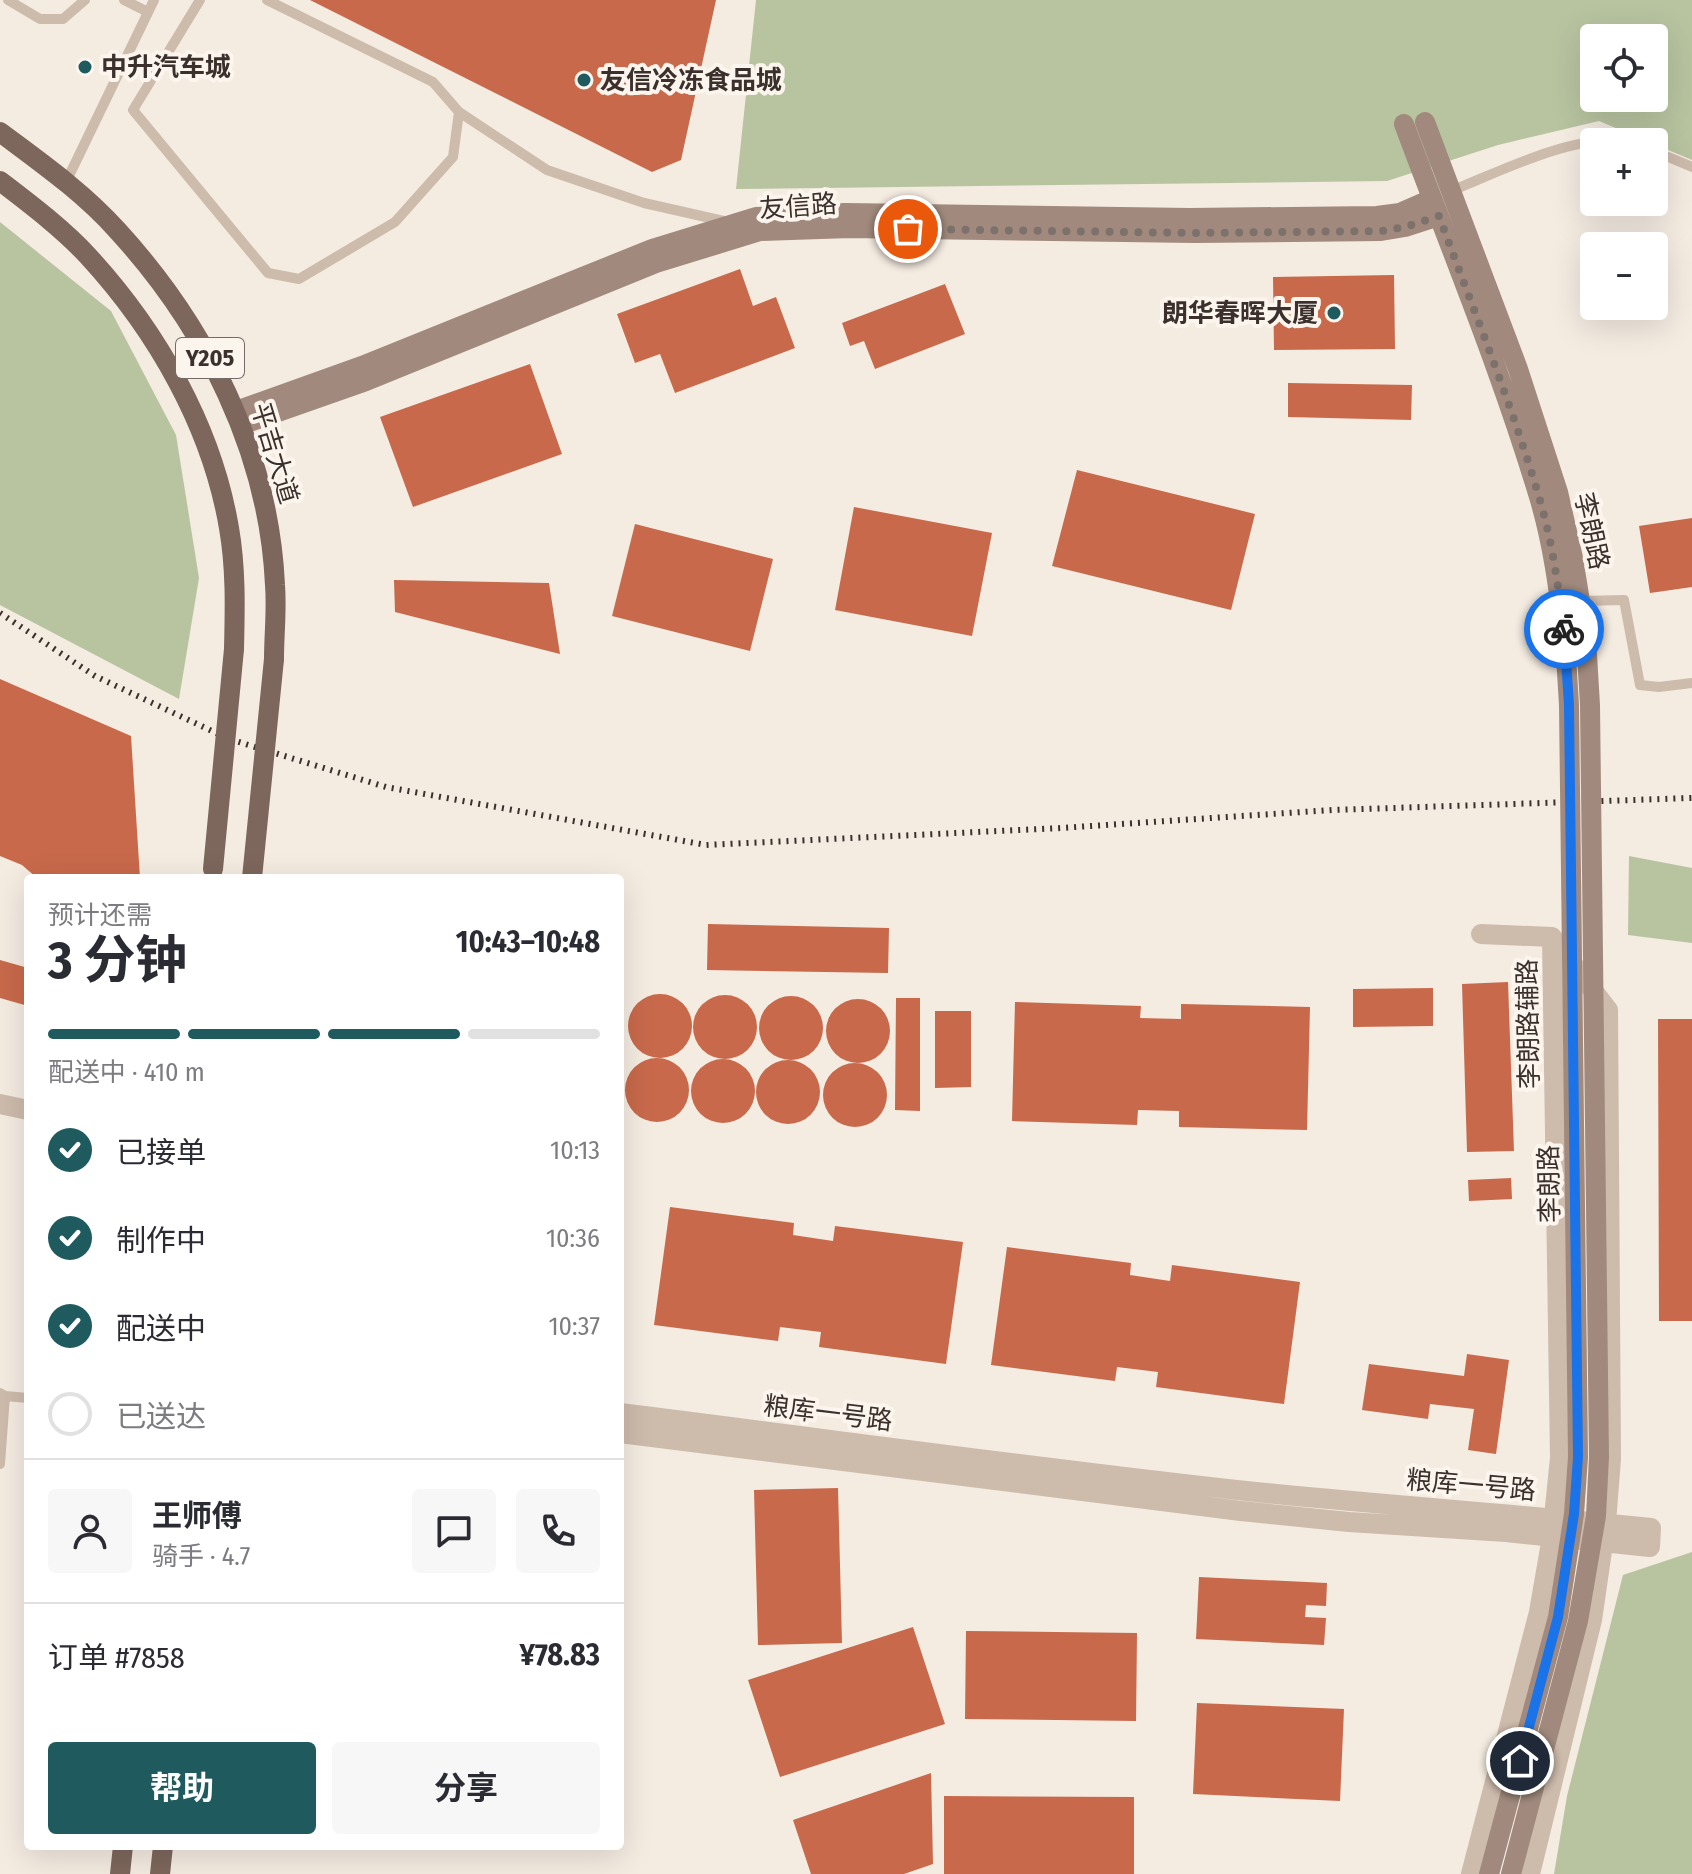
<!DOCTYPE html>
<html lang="zh">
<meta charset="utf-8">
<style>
:root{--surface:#fff;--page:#f7f7f7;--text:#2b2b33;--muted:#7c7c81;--line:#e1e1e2;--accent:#1f5a5e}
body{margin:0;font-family:"Fira Sans Condensed","Noto Sans SC",sans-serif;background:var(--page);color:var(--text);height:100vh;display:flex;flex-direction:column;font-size:30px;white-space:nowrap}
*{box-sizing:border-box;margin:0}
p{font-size:26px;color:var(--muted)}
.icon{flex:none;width:44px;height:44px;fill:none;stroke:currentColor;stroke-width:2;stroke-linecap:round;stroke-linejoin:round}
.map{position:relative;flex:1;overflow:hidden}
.panel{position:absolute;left:24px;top:874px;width:600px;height:976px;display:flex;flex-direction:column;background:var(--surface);border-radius:8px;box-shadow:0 8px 32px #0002}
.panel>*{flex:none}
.tools{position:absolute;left:1580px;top:24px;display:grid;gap:16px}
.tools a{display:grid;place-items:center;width:88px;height:88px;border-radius:8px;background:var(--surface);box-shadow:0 8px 32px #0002;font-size:40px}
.pin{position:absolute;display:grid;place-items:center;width:68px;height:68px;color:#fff;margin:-34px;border:4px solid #fff;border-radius:50%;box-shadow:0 2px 8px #0007}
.courier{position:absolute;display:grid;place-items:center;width:80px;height:80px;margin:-40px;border:6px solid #1a73e8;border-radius:50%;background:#fff;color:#222;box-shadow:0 2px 10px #0007}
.summary em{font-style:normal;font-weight:700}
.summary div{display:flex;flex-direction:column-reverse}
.summary{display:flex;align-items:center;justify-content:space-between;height:136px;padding:0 24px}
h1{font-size:52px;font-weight:700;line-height:60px}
.bar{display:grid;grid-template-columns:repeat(4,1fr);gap:12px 8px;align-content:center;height:96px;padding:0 24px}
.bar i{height:10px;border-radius:6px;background:var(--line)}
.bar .active{background:var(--accent)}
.bar p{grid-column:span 4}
.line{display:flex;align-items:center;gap:20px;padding:0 24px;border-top:2px solid var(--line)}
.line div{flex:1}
.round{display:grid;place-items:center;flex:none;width:84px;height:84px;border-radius:8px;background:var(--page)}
ol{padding:0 24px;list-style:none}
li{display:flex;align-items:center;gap:24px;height:88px}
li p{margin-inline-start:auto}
li .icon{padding:8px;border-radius:50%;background:var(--accent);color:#fff;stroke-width:4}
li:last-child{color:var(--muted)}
li i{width:44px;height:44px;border:4px solid var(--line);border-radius:50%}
.action{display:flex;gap:16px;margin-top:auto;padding:16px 24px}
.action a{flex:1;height:92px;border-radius:8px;background:var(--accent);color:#fff;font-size:32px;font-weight:700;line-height:92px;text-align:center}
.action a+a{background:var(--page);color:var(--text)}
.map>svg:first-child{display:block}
.green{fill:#b8c4a0;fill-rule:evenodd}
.building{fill:#c8694b}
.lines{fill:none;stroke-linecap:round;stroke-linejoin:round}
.lane{stroke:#cdbbac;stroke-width:10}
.street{stroke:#cdbbac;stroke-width:20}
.secondary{stroke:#a18a7d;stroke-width:20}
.primary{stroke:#7d675c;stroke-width:20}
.rail{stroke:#3b302b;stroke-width:6;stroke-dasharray:2 6;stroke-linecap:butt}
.secondary-bridge{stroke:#a18a7d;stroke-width:20}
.primary-bridge{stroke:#7d675c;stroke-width:20}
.done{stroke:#7c716b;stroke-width:8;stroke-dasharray:0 14.4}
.route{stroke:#1a73e8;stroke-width:10}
.poi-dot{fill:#1f5a5e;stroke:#fbf5ee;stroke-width:3}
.labels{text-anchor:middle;stroke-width:8;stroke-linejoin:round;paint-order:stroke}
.shield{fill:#fbf5ee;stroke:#756b66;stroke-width:2}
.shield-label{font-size:24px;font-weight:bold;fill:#3b302b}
.poi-label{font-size:26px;font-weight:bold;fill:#3b302b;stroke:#fbf5ee;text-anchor:start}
.street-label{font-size:26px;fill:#3b302b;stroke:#fbf5ee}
</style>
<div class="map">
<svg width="1692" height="1874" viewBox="0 0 1692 1874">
<rect width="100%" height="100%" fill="#f4ebe1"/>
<path class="green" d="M756 0H1692V160L1599 121 1498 145 1387 181 736 189ZM1594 38H1654V98H1594Z
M0 222 111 311 176 435 199 578 179 699 0 605Z
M1629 856 1692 868V943L1628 935Z
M1692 1552V1874H1554L1567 1796 1623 1575Z"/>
<path class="building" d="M310 0H716L681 160 652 172Z
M740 269 753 306 776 297 795 348 675 393 660 354 635 363 617 314Z
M1394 275 1395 349 1274 350 1273 277Z
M945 284 965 334 875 369 864 341 850 346 842 323Z
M530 364 562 454 413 507 380 417Z
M1288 383 1412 385 1411 420 1288 417Z
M1077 470 1255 514 1231 610 1052 566Z
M854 507 992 533 972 636 835 610Z
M1692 518V587L1650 593 1639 526Z
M635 524 773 559 750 651 612 616Z
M394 580 549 583 560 654 395 612Z
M0 679 131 736 140 878H37L22 865 0 856Z
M708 924 889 928 888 973 707 970Z
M0 960 28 968V1006L0 998Z
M1508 982 1514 1151 1467 1152 1462 984Z
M1433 988V1026L1353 1027V989Z
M628 1026a32 32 0 1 1 64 0a32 32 0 1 1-64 0Z
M693 1027a32 32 0 1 1 64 0a32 32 0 1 1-64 0Z
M759 1028a32 32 0 1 1 64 0a32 32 0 1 1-64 0Z
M896 998H920V1111L895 1110Z
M826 1031a32 32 0 1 1 64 0a32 32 0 1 1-64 0Z
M1015 1002 1141 1006 1140 1018 1181 1019V1004L1310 1007 1307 1130 1179 1127V1111L1138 1110 1137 1125 1012 1121Z
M935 1011H971V1087L935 1088Z
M1658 1019H1692V1321H1659Z
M625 1090a32 32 0 1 1 64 0a32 32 0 1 1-64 0Z
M691 1091a32 32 0 1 1 64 0a32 32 0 1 1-64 0Z
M756 1092a32 32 0 1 1 64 0a32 32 0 1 1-64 0Z
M823 1095a32 32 0 1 1 64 0a32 32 0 1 1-64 0Z
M1511 1178 1512 1199 1469 1201 1468 1180Z
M670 1207 794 1223 793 1235 833 1241 835 1226 963 1242 946 1364 819 1347 821 1332 780 1327 778 1341 654 1325Z
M1007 1247 1131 1263 1130 1275 1170 1281 1172 1265 1300 1282 1284 1404 1156 1387 1158 1372 1117 1367 1115 1381 991 1365Z
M1467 1354 1509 1360 1496 1454 1468 1450 1474 1409 1430 1404 1428 1419 1362 1410 1369 1364 1464 1376Z
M838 1488 842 1643 758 1645 754 1490Z
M1199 1577 1327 1583 1326 1606 1306 1605 1305 1617 1326 1618 1324 1645 1196 1639Z
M913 1627 945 1724 780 1777 748 1680Z
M966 1631 1137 1633 1136 1721 965 1719Z
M1197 1703 1344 1709 1340 1801 1193 1794Z
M931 1773 933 1864 904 1874H811L793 1820Z
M944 1796 1134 1797V1874H944Z"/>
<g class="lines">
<path class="lane" d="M8 0 40 19H63L85 0
M124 0 148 12
M200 0 133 110 268 273 299 279 395 222 453 157 459 112 433 82 267 0
M459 112 547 170 644 203 728 222
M1654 151 1692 167
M66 182 154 0
M1451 191C1494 174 1574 134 1618 142
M1580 601 1624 600 1640 685 1659 687 1692 683
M0 1393 5 1396 0 1464
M5 1396 28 1398"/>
<path class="street" d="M1481 934 1552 937
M0 1104 28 1110
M620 1413C829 1439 1037 1468 1246 1491 1381 1505 1516 1514 1651 1528L1650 1547 1506 1532 1349 1522 1241 1511 620 1433
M1471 1874 1539 1612 1552 1537 1560 1458 1552 937
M1530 1874 1592 1620 1606 1523 1611 1459 1608 1010 1552 937"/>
<path class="secondary" d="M1425 122 1518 369 1558 492 1573 558 1586 638
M1404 124C1450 248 1501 370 1539 497 1553 543 1559 592 1565 640
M236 411 362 366 652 249 756 217 845 213 1190 218 1377 216 1400 213 1432 199
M241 425 366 381 656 263 760 231 850 228 1195 233 1381 231 1405 227 1439 216"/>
<path class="primary" d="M0 132C40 162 83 192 117 230 206 327 269 452 275 585 277 610 274 634 274 659
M0 181C30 204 62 228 88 256 157 331 212 427 229 528 236 568 235 608 234 649
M120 1874 123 1846
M160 1874 163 1846"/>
<path class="rail" d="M0 613 95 676 229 739 386 787 706 845 1061 828 1332 810 1692 798"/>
<path class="secondary-bridge" d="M1489 1874 1558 1617 1574 1514 1578 1457 1569 705 1565 640
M1511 1874 1578 1621 1596 1516 1599 1457 1590 705 1586 638"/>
<path class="primary-bridge" d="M213 869 234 649
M252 878 274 659"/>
</g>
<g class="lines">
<path class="done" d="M908 229 1195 233 1381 231 1405 227 1439 216C1473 309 1511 402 1539 497 1552 540 1558 585 1564 629"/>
<path class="route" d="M1520 1761 1558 1617 1574 1514 1578 1457 1569 705 1564 629"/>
</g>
<g class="poi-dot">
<circle cx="85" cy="67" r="8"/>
<circle cx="584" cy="80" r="8"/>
<circle cx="1334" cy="313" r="8"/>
</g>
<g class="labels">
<rect class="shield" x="176" y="338" width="68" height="40" rx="6"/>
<g class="shield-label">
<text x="210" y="366">Y205</text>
</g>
<g class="poi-label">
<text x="101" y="76">中升汽车城</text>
<text x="600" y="89">友信冷冻食品城</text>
<text x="1318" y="322" text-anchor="end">朗华春晖大厦</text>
</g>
<g class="street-label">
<text transform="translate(798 206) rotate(-4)" y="9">友信路</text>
<text transform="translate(275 453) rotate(73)" y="9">平吉大道</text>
<text transform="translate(1592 531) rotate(78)" y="9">李朗路</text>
<text transform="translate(1528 1024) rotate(-91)" y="9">李朗路辅路</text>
<text transform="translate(1549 1184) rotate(-91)" y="9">李朗路</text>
<text transform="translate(828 1413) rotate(7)" y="9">粮库一号路</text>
<text transform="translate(1471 1485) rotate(5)" y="9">粮库一号路</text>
</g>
</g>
</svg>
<div class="tools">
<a><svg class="icon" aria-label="locate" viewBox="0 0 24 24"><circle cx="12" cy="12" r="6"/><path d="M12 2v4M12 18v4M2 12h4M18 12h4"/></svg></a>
<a>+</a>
<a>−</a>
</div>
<div class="pin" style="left:908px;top:229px;background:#ea580c"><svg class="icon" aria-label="bag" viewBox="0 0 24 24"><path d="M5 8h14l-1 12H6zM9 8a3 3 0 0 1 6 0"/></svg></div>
<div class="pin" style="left:1520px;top:1761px;background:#1f2937"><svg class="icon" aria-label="home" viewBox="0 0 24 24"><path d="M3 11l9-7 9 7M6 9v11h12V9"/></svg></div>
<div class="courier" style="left:1564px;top:629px"><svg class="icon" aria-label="bike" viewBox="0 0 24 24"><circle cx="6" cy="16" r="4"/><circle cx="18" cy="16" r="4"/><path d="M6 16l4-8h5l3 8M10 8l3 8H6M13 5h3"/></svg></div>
<section class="panel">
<div class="summary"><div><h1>3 分钟</h1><p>预计还需</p></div><em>10:43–10:48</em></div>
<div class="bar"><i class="active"></i><i class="active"></i><i class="active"></i><i></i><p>配送中 · 410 m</p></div>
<ol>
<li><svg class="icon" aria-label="check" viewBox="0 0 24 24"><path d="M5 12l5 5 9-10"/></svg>已接单<p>10:13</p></li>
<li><svg class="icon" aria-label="check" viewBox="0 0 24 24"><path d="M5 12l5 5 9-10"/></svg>制作中<p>10:36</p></li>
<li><svg class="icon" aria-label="check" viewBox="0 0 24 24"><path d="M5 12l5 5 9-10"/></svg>配送中<p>10:37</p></li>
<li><i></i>已送达</li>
</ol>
<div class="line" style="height:144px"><a class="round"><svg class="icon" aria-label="person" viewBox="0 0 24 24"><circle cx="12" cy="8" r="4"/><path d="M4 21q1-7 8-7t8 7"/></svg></a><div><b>王师傅</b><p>骑手 · 4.7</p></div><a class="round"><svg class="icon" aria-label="chat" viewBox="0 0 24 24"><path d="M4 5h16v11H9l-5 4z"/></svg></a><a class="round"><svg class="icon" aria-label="phone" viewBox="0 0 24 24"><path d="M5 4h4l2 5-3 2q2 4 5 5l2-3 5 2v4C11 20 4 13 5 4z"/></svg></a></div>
<div class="line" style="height:104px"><div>订单 #7858</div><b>¥78.83</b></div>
<div class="action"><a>帮助</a><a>分享</a></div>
</section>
</div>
